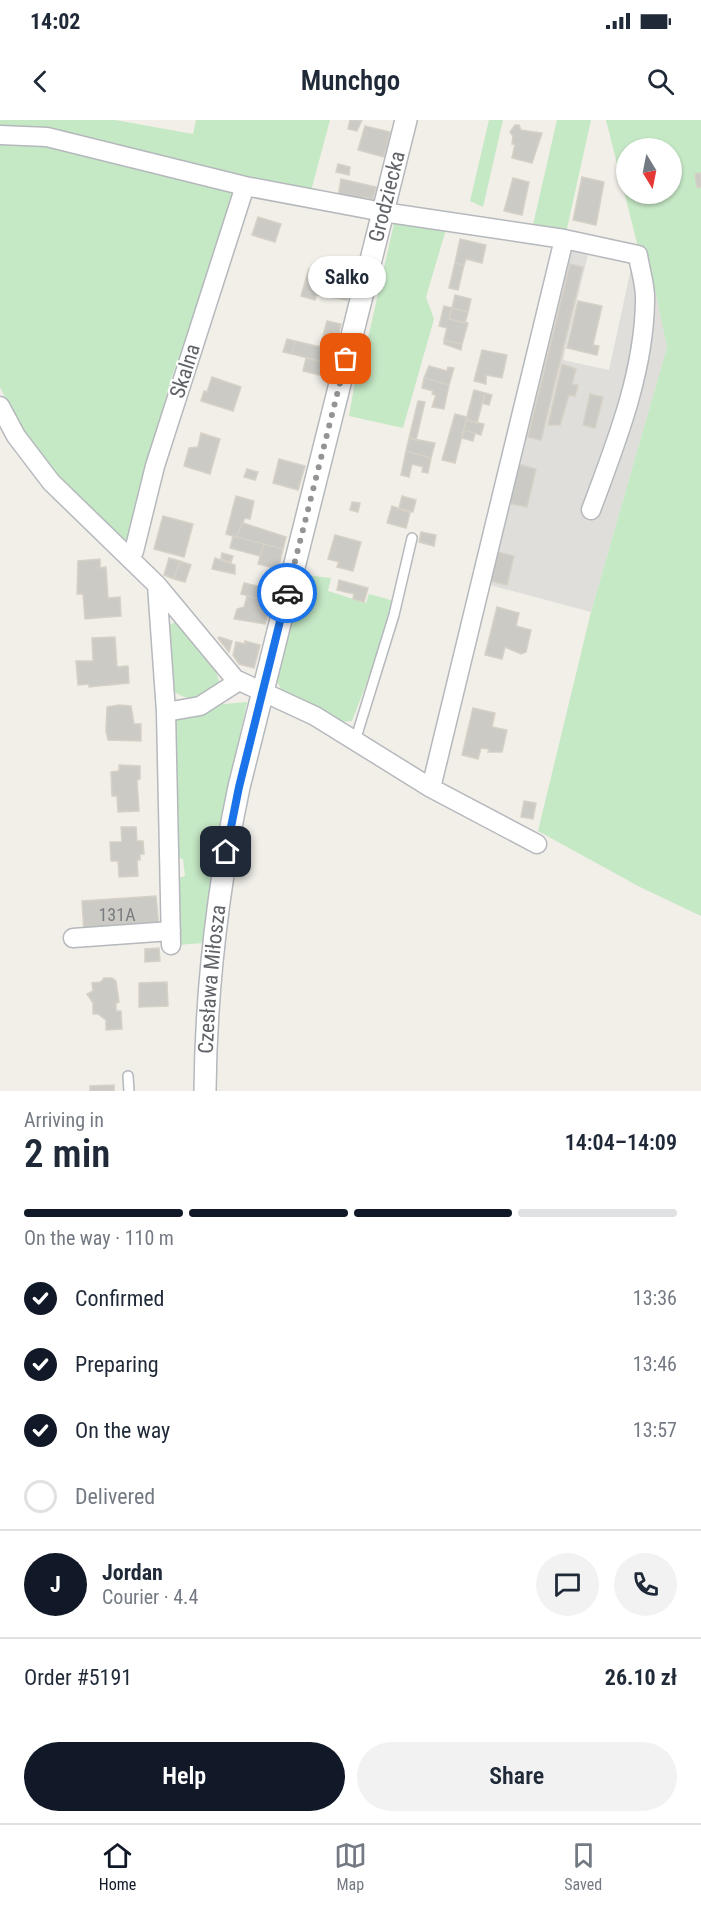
<!DOCTYPE html>
<meta charset="utf-8">
<style>
:root{--surface:#fff;--page:#f2f2f3;--text:#1f2937;--muted:#747a83;--line:#e0e1e3;--accent:#111827}
body{margin:0;font-family:"Roboto Condensed",sans-serif;background:var(--page);color:var(--text);height:100vh;display:flex;flex-direction:column;font-size:22px;white-space:nowrap}
*{box-sizing:border-box;margin:0}
p{font-size:20px;color:var(--muted)}
.icon{flex:none;width:33px;height:33px;fill:none;stroke:currentColor;stroke-width:2;stroke-linecap:round;stroke-linejoin:round}
.map{position:relative;height:971px;overflow:hidden}
.drawer{display:flex;flex-direction:column;background:var(--surface);flex:1}
.drawer>*{flex:none}
.needle{width:39px;rotate:170deg}
.buttons{position:absolute;left:616px;top:18px;display:grid;gap:12px}
.buttons a{display:grid;place-items:center;width:66px;height:66px;border-radius:50%;background:var(--surface);box-shadow:0 2px 4px #0004;font-size:30px}
.pin{position:absolute;display:grid;place-items:center;width:51px;height:51px;color:#fff;margin:-26px;border-radius:12px;box-shadow:0 3px 9px #0006}
.courier{position:absolute;display:grid;place-items:center;width:60px;height:60px;margin:-30px;border:4px solid #1a73e8;border-radius:50%;background:#fff;color:#222;box-shadow:0 2px 8px #0007}
.bubble{position:absolute;height:42px;border-radius:21px;background:var(--surface);box-shadow:0 2px 4px #0004;font-size:20px;font-weight:600;line-height:42px;text-align:center}
.overview em{font-style:normal;font-weight:600}
.overview div{display:flex;flex-direction:column-reverse}
.overview{display:flex;align-items:center;justify-content:space-between;height:102px;padding:0 24px}
h1{font-size:39px;font-weight:600;line-height:45px}
.bar{display:grid;grid-template-columns:repeat(4,1fr);gap:9px 6px;align-content:center;height:72px;padding:0 24px}
.bar i{height:8px;border-radius:4px;background:var(--line)}
.bar .on{background:var(--accent)}
.bar p{grid-column:span 4}
.line{display:flex;align-items:center;gap:15px;padding:0 24px;border-top:2px solid var(--line)}
.line div{flex:1}
.round{display:grid;place-items:center;flex:none;width:63px;height:63px;border-radius:32px;background:var(--page)}
ol{padding:0 24px;list-style:none}
li{display:flex;align-items:center;gap:18px;height:66px}
li p{margin-inline-start:auto}
li .icon{padding:6px;border-radius:50%;background:var(--accent);color:#fff;stroke-width:4}
li:last-child{color:var(--muted)}
li i{width:33px;height:33px;border:3px solid var(--line);border-radius:50%}
.cta{display:flex;gap:12px;margin-top:auto;padding:12px 24px}
.cta a{flex:1;height:69px;border-radius:36px;background:var(--accent);color:#fff;font-size:24px;font-weight:600;line-height:69px;text-align:center}
.cta a+a{background:var(--page);color:var(--text)}
.status{display:flex;justify-content:space-between;align-items:center;height:42px;padding:0 30px;background:var(--surface);direction:ltr}
.status svg{height:16px;fill:currentColor}
header{display:flex;justify-content:space-between;align-items:center;height:78px;padding:0 24px;background:var(--surface);font-size:27px;font-weight:600}
.tab-bar{display:flex;justify-content:space-around;align-items:center;height:84px;border-top:2px solid var(--line);background:var(--surface);font-size:16px;color:var(--muted)}
.tab-bar a{display:grid;justify-items:center;gap:3px}
.tab-bar .on{color:var(--accent)}
.map>svg:first-child{display:block}
.industrial{fill:#e0deda}
.green{fill:#c5e8c5;fill-rule:evenodd}
.building{fill:#cccac5;stroke:#d6d1c6;stroke-width:1.5}
.lines{fill:none;stroke-linecap:round;stroke-linejoin:round}
.service-casing{stroke:#b5b8bc;stroke-width:12}
.minor-casing{stroke:#b5b8bc;stroke-width:21}
.tertiary-casing{stroke:#b5b8bc;stroke-width:24}
.service{stroke:#fff;stroke-width:9}
.minor{stroke:#fff;stroke-width:18}
.tertiary{stroke:#fff;stroke-width:21}
.done{stroke:#929495;stroke-width:6;stroke-dasharray:0 10.8}
.route{stroke:#1a73e8;stroke-width:8}
.labels{text-anchor:middle;stroke-width:4.5;stroke-linejoin:round;paint-order:stroke}
.number-label{font-size:18px;fill:#7a7d7f}
.street-label{font-size:21px;fill:#5f6368;stroke:#fff}
</style>
<div class="status"><b>14:02</b><svg viewBox="0 0 49 12"><path d="M0 12V9h3v3zM5 12V6h3v6zM10 12V3h3v9zM15 12V0h3v12zM26 1h20v11H26zM47 4h2v5h-2z"/></svg></div>
<header><svg class="icon" aria-label="back" viewBox="0 0 24 24"><path d="M15 5l-7 7 7 7"/></svg>Munchgo<svg class="icon" aria-label="search" viewBox="0 0 24 24"><circle cx="10" cy="10" r="6"/><path d="M15 15l6 6"/></svg></header>
<div class="map">
<svg width="701" height="971" viewBox="0 0 701 971">
<rect width="100%" height="100%" fill="#f1efe8"/>
<path class="industrial" d="M567 126 589 130 563 240 609 250 633 139 651 144 667 227 591 492 486 464Z"/>
<path class="green" d="M0 0H115L193 14 196 0H330L311 71 85 21 0 10Z
M489 0H503L483 87 470 81Z
M557 0H591L566 113 532 109Z
M606 0H701V796L640 767 538 711 591 492 667 227 646 127H638ZM627 28H672V74H627Z
M0 22 42 25 239 70 170 262 147 349 133 435 31 330 0 267Z
M395 99 447 106 426 177 434 199 403 308 349 296 358 244 369 214Z
M305 455 331 458 328 471 366 483 369 474 394 481 377 536 352 601 340 602 283 573 276 559Z
M177 501 213 544 219 561C206 578 191 585 172 570L168 506Z
M247 582 218 715 204 823 176 825 175 759 185 756 183 739 174 737 171 608 176 597 212 585Z"/>
<path class="building" d="M350 0H362L357 11 348 9Z
M515 5H519L521 10 542 13 532 43 512 38 515 24H512L513 16 510 12Z
M365 6 390 12 384 37 358 30Z
M338 44 350 47 349 55 336 52Z
M701 53V67H697L695 54Z
M582 57 604 62 596 105 573 100Z
M513 58 529 62 522 95 504 91Z
M341 59 376 67 373 79 363 77 362 83 338 77Z
M258 97 281 104 275 122 252 115Z
M460 119 486 125 482 143 466 139 464 145 455 143Z
M455 143 464 145 458 170 449 168Z
M570 144 583 147 541 320 528 317Z
M309 149 354 156 350 169 305 162Z
M305 162 319 165 315 180 301 176Z
M319 165 350 169 347 180 317 175Z
M455 175 471 179 468 192 452 188Z
M578 181 602 186 593 225 599 226 597 235 567 228Z
M444 186 452 188 449 199 468 203 462 224 444 220 447 208 439 206Z
M452 188 468 192 465 203 449 199Z
M327 201 341 204 331 244 292 234 295 221 320 227Z
M287 219 295 221 292 234 283 232Z
M444 220 462 224 461 230 444 224Z
M482 230 507 235 502 258 486 255V264L474 261Z
M306 238 331 244 328 257 303 251Z
M562 244 576 249 572 264 578 265 575 276 569 275 560 305H548Z
M429 246 447 251 448 247 454 248 449 265 424 258Z
M212 257 241 267 233 291 201 281 204 271 207 272Z
M424 258 449 265 444 289 432 287 436 275 432 274 433 271 422 268Z
M474 270 485 273 477 303 466 300Z
M485 273 492 275 489 285 482 283Z
M590 274 603 277 595 308 583 305Z
M418 281 425 282 416 320 409 318Z
M455 294 467 297 455 343 442 340Z
M466 300 484 304 481 315 464 310Z
M464 310 475 313 473 321 462 318Z
M201 313 220 319 210 354 184 346 189 328 198 327Z
M409 318 435 323 431 338 406 331Z
M406 331 431 338 428 353 422 352 423 347 412 344 409 357 401 355Z
M279 339 305 346 298 370 273 363Z
M517 344 536 349 527 387 508 383Z
M247 349 258 352 255 360 244 357Z
M236 376 254 381 250 399 245 398 236 417 226 414Z
M402 376 416 380 413 392 399 388Z
M352 382 360 383 358 392 350 390Z
M392 386 410 393 406 408 387 403Z
M163 396 193 404 184 437 154 429Z
M243 403 286 417 283 429 236 417Z
M421 412 436 415 434 426 419 422Z
M335 415 361 422 353 451 337 447 339 442 328 439Z
M233 416 264 424 260 436 230 428Z
M264 424 283 429 278 449 258 444Z
M497 432 514 436 507 465 490 461Z
M222 433 233 436 231 442 221 439Z
M169 438 180 441 174 459 164 455Z
M215 438 235 445V454L212 449Z
M100 439V448L106 447 108 478 120 477 121 496 85 499 83 474H77L78 441Z
M180 441 191 445 185 462 174 459Z
M263 460 275 463 271 482 241 474 244 463 261 467Z
M339 460 368 468 364 482 353 479 354 474 337 470Z
M247 476 271 482 265 504 234 499 237 489 244 487Z
M497 487 519 493 516 506 531 510 526 532 521 534 505 527 502 539 485 535Z
M115 517 117 547 128 546 129 563 89 567V564L78 565 76 541H93L92 518Z
M219 517 232 521 229 532 218 518Z
M245 521 260 525 254 548 239 544 233 535 236 522 245 524Z
M119 585 131 586 134 604H141V621L108 620 106 611 107 587Z
M473 588 495 593 492 607 507 610 502 632H488L489 629 481 628 478 639 462 635Z
M119 645 140 646V659L137 660 139 691 118 692 117 676H112L111 652 119 651Z
M524 681 536 683 533 699 521 697Z
M121 707H136L137 721H143L144 734H140V740H137L138 756 119 757 118 741H111L110 722H122Z
M156 776 159 808 84 813 82 781Z
M159 828 160 841 145 842V829Z
M104 858H112L116 861 119 882 116 883V891H121L122 909 106 910V900L98 894H93V883L87 874 93 871 92 863 101 862Z
M167 862 168 886 139 887V863Z
M114 965V971H90V966Z"/>
<g class="lines">
<defs>
<path id="service" d="M355 621 394 495 412 418
M128 956 129 971"/>
<path id="minor" d="M0 15 47 17 245 66 383 92 564 119 638 135C640 150 646 166 645 181 644 253 616 323 591 390
M0 286 16 316 51 362 157 465 235 559 315 596 431 668 537 724
M129 436 134 431 155 346 245 66
M157 465 166 592 171 825
M166 592 200 586 239 561
M431 668 564 119
M73 818 171 811"/>
<g id="tertiary">
<path id="s1" d="M205 971C206 869 218 767 239 667L406 0"/>
</g>
</defs>
<use href="#service" class="service-casing"/>
<use href="#minor" class="minor-casing"/>
<use href="#tertiary" class="tertiary-casing"/>
<use href="#service" class="service"/>
<use href="#minor" class="minor"/>
<use href="#tertiary" class="tertiary"/>
</g>
<g class="lines">
<path class="done" d="M287 473 346 239"/>
<path class="route" d="M226 732 239 667 287 473"/>
</g>
<g class="labels">
<g class="number-label">
<text x="117" y="801">131A</text>
</g>
<g class="street-label">
<text dy="7" stroke="none"><textPath href="#s1" startOffset="915">Grodziecka</textPath></text>
<text transform="translate(185 251) rotate(-72)" y="7">Skalna</text>
<text dy="7" stroke="none"><textPath href="#s1" startOffset="112">Czesława Miłosza</textPath></text>
</g>
</g>
</svg>
<div class="buttons">
<a><svg class="needle" viewBox="-14 -14 28 28"><path d="M0-13l5 13h-10z" fill="#e53935"/><path d="M0 13l5-13h-10z" fill="#747a83"/></svg></a>
</div>
<div class="pin" style="left:346px;top:239px;background:#ea580c"><svg class="icon" aria-label="bag" viewBox="0 0 24 24"><path d="M5 8h14l-1 12H6zM9 8a3 3 0 0 1 6 0"/></svg></div>
<div class="pin" style="left:226px;top:732px;background:#1f2937"><svg class="icon" aria-label="home" viewBox="0 0 24 24"><path d="M3 11l9-7 9 7M6 9v11h12V9"/></svg></div>
<div class="courier" style="left:287px;top:473px"><svg class="icon" aria-label="car" viewBox="0 0 24 24"><path d="M5 17H2v-5l4-1 3-4h7l3 4 3 1v5h-3M9 17h6M6 11h13"/><circle cx="7" cy="17" r="2"/><circle cx="17" cy="17" r="2"/></svg></div>
<div class="bubble" style="left:308px;top:136px;width:78px">Salko</div>
</div>
<section class="drawer">
<div class="overview"><div><h1>2 min</h1><p>Arriving in</p></div><em>14:04–14:09</em></div>
<div class="bar"><i class="on"></i><i class="on"></i><i class="on"></i><i></i><p>On the way · 110 m</p></div>
<ol>
<li><svg class="icon" aria-label="check" viewBox="0 0 24 24"><path d="M5 12l5 5 9-10"/></svg>Confirmed<p>13:36</p></li>
<li><svg class="icon" aria-label="check" viewBox="0 0 24 24"><path d="M5 12l5 5 9-10"/></svg>Preparing<p>13:46</p></li>
<li><svg class="icon" aria-label="check" viewBox="0 0 24 24"><path d="M5 12l5 5 9-10"/></svg>On the way<p>13:57</p></li>
<li><i></i>Delivered</li>
</ol>
<div class="line" style="height:108px"><b class="round" style="background:var(--accent);color:#fff">J</b><div><b>Jordan</b><p>Courier · 4.4</p></div><a class="round"><svg class="icon" aria-label="chat" viewBox="0 0 24 24"><path d="M4 5h16v11H9l-5 4z"/></svg></a><a class="round"><svg class="icon" aria-label="phone" viewBox="0 0 24 24"><path d="M5 4h4l2 5-3 2q2 4 5 5l2-3 5 2v4C11 20 4 13 5 4z"/></svg></a></div>
<div class="line" style="height:78px"><div>Order #5191</div><b>26.10 zł</b></div>
<div class="cta"><a>Help</a><a>Share</a></div>
</section>
<nav class="tab-bar">
<a class="on"><svg class="icon" aria-label="home" viewBox="0 0 24 24"><path d="M3 11l9-7 9 7M6 9v11h12V9"/></svg>Home</a>
<a><svg class="icon" aria-label="map" viewBox="0 0 24 24"><path d="M3 6l6-2 6 2 6-2v14l-6 2-6-2-6 2zM9 4v14M15 6v14"/></svg>Map</a>
<a><svg class="icon" aria-label="saved" viewBox="0 0 24 24"><path d="M7 4h10v16l-5-4-5 4z"/></svg>Saved</a>
</nav>
